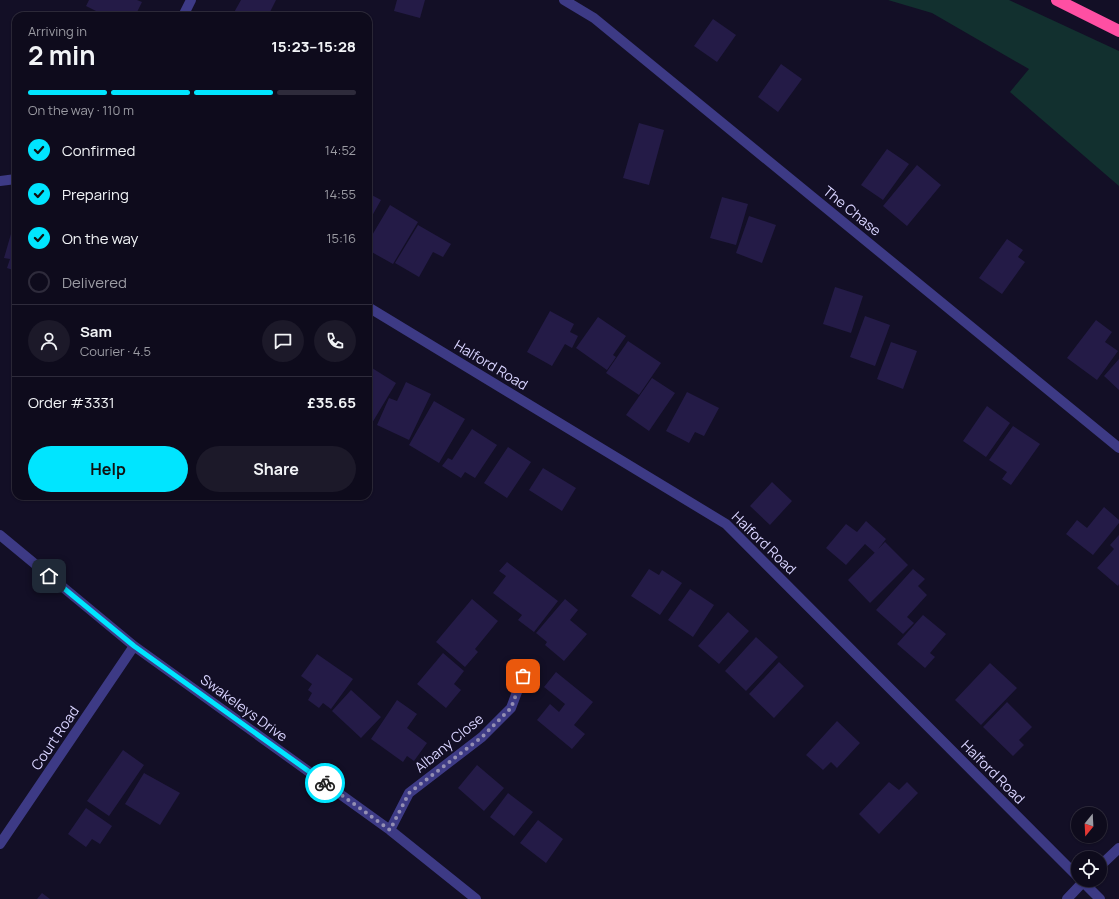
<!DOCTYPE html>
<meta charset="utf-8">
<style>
:root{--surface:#0e0b1c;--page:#1c1929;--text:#f1f3f6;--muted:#9b9ba3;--line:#2e2b3b;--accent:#00e5ff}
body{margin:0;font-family:Manrope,sans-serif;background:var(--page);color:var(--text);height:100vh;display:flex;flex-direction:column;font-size:15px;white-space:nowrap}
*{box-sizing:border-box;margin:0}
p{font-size:13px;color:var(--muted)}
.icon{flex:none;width:22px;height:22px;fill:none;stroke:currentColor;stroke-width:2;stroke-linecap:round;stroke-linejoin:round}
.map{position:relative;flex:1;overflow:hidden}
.details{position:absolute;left:12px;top:12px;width:360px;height:488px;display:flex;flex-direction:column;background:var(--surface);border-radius:12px;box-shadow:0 1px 3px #0004,0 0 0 1px var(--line)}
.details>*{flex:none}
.needle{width:26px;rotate:198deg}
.controls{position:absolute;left:1071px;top:807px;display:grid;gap:8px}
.controls a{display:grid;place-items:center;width:36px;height:36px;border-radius:50%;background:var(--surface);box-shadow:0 1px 3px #0004,0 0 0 1px var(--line);font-size:20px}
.pin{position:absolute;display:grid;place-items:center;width:34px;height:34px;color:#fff;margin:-17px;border-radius:8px;box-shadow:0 2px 6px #0006}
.courier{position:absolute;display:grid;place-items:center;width:40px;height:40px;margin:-20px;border:3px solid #00e5ff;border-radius:50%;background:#fff;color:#222;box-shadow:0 1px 5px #0007}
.head em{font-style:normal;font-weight:700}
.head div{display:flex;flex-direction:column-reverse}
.head{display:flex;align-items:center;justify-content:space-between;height:68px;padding:0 16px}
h1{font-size:26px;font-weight:700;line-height:30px}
.bar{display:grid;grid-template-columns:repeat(4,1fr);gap:6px 4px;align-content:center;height:48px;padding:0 16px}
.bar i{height:5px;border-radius:3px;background:var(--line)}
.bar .selected{background:var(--accent)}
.bar p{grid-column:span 4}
.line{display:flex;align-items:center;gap:10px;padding:0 16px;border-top:1px solid var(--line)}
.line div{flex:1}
.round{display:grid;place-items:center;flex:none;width:42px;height:42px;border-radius:21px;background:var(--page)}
ol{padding:0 16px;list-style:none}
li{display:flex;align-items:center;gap:12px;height:44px}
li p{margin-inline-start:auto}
li .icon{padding:4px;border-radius:50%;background:var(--accent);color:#111;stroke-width:4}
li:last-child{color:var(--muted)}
li i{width:22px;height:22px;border:2px solid var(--line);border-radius:50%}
.primary-button{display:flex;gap:8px;margin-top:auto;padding:8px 16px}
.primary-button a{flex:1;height:46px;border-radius:24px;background:var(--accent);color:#111;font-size:16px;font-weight:700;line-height:46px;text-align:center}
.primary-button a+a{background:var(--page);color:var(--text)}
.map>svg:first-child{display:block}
.green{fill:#12302f}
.building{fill:#241b47}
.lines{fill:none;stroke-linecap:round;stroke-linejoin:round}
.street{stroke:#3d3a85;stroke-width:10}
.highway{stroke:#ff4fa3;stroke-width:12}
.done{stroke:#948fb3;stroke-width:4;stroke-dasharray:0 7.2}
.route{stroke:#00e5ff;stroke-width:5}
.labels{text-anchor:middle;stroke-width:3;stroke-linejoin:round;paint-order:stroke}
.street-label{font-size:14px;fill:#d9d4ff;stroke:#130f26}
</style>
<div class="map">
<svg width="1119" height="899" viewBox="0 0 1119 899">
<rect width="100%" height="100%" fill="#130f26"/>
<path class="green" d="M888 0H1009L1119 51V186L1010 92 1029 69 932 13Z"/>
<path class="building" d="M89 0H137L142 2 135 16H106L86 6Z
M241 0H276L268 16H232Z
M397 0H425L420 18 394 11Z
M713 19 736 35 717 62 694 46Z
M781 64 802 79 778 112 758 97Z
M639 123 664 130 649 185 623 178Z
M887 149 909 164 883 200 861 185Z
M917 165 941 185 907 226 883 206Z
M368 193 381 200 368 223Z
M722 197 748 204 736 245 710 238Z
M390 205 418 222 393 264 368 250V242Z
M749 216 776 225 762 263 736 253Z
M418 225 451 244 443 257 433 252 419 277 395 263Z
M13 227 16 228V271L7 268 10 259 4 258Z
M1007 239 1023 250 1018 257 1025 262 1002 294 979 278Z
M835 287 863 296 851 333 823 324Z
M550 311 574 324 570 332 578 336 572 348 565 344 552 366 527 352Z
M865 316 890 325 875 366 850 357Z
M598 317 626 336 613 355 616 357 607 370 576 348Z
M1096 320 1112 332 1105 342 1118 351 1097 380 1067 358Z
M628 341 661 363 639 395 606 373Z
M891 342 917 351 903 389 877 379Z
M1119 359V390L1104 376Z
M372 368 396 383 372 423 368 420V374Z
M652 378 675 393 649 431 626 415Z
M406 382 431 394 409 440 377 425 389 398 397 401Z
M687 392 719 408 704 436 695 432 689 443 666 431Z
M434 401 465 419 439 463 409 445Z
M987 406 1010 423 986 457 963 441Z
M1013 426 1040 444 1011 485 1002 479 1007 472 989 460Z
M472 429 497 445 475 478 465 472 461 478 442 466 448 458 452 460Z
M508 447 531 462 507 498 484 483Z
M543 468 576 488 562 511 529 490Z
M772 482 792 501 770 525 750 506Z
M1104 507 1119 520V523L1093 555 1066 534 1077 520 1087 528Z
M866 521 886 539 875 553 865 544 846 565 826 548 846 524 857 532Z
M1119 535V584L1118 586 1097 568 1114 549 1110 545Z
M885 542 908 565 870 603 848 580Z
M507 562 558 601 534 632 518 620 522 615 493 593 506 576 499 571Z
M649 569 659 575 662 570 682 583 660 615 631 596Z
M913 569 925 579 918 586 927 595 907 617 914 623 903 634 876 610Z
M690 589 714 605 693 637 668 620Z
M472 599 498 621 475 649 478 652 465 667 436 642Z
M565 599 578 610 570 620 587 634 564 661 545 645 547 642 536 633Z
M728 612 749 631 719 664 698 646Z
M923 615 946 634 930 653 935 657 925 668 897 644Z
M756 637 778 657 746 691 725 671Z
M443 653 464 671 454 684 461 690 446 708 417 684Z
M317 654 353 679 331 709 323 703 319 708 308 700 312 693 308 690 312 684 301 676Z
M779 662 804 686 774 718 749 694Z
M990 663 1017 688 981 725 955 700Z
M556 672 593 702 574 725 585 734 572 749 537 720 550 704 559 712 565 704 544 687Z
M351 690 381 717 361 738 332 711Z
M397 700 417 714 407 728 427 743 414 761 407 756 403 762 371 739Z
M1007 702 1032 727 1019 740 1024 745 1013 756 983 727Z
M837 721 860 743 837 768 831 762 823 770 806 755Z
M123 750 144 765 109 816 87 801Z
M477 765 504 788 484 811 458 788Z
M144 773 180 793 160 825 125 804Z
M889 782 899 790 907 782 918 793 879 834 859 814Z
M508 793 533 812 514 836 490 817Z
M86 808 112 826 100 844 92 839 86 847 68 834Z
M538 820 563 839 546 863 520 843Z
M42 893 50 899H37Z"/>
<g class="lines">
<path class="street" d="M564 0 594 18 1119 448
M183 16 191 0
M0 181 16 179
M368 307 726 524 1078 877
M0 535 134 646 390 830 476 899
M390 830 409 793 482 737 511 708 523 676
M0 844 134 646
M1100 866 1119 848
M1081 880 1100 899
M1067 899 1085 880"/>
<path class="highway" d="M1057 0 1119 31"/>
</g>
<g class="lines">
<path class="done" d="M325 783 390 830 409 793 482 737 511 708 523 676"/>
<path class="route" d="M49 576 134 646 325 783"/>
</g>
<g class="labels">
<g class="street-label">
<text transform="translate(852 211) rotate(39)" y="5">The Chase</text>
<text transform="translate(491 365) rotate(31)" y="5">Halford Road</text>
<text transform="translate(764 543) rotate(44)" y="5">Halford Road</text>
<text transform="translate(244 708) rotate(36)" y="5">Swakeleys Drive</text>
<text transform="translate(55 738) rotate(-56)" y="5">Court Road</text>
<text transform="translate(449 743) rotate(-39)" y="5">Albany Close</text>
<text transform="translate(993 772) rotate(45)" y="5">Halford Road</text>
</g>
</g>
</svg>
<div class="controls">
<a><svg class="needle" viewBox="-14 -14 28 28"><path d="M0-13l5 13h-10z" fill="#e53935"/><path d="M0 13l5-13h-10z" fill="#9b9ba3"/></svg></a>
<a><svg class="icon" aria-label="locate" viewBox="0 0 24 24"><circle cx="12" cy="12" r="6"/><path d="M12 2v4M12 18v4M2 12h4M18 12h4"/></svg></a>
</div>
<div class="pin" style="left:523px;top:676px;background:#ea580c"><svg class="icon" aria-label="bag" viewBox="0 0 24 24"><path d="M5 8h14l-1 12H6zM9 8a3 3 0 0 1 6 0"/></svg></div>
<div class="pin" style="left:49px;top:576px;background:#1f2937"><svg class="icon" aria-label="home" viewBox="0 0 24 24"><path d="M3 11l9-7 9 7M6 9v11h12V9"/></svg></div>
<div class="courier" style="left:325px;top:783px"><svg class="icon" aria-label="bike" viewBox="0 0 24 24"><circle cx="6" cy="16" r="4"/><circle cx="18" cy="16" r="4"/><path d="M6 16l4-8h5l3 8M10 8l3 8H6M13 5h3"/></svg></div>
<section class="details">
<div class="head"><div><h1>2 min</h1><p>Arriving in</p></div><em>15:23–15:28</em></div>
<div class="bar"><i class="selected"></i><i class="selected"></i><i class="selected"></i><i></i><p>On the way · 110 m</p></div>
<ol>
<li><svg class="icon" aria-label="check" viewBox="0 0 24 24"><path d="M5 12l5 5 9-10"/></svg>Confirmed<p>14:52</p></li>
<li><svg class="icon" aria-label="check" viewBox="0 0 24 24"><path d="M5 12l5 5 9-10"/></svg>Preparing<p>14:55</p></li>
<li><svg class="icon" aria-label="check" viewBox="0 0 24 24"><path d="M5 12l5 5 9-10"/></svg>On the way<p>15:16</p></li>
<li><i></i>Delivered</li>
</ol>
<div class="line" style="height:72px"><a class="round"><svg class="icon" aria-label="person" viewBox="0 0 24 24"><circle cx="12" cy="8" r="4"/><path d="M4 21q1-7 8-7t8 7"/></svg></a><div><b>Sam</b><p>Courier · 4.5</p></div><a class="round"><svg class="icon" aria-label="chat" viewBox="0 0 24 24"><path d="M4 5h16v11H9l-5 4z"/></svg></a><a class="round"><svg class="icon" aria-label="phone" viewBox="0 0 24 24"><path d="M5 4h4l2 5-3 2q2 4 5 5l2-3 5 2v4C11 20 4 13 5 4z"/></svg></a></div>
<div class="line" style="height:52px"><div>Order #3331</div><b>£35.65</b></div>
<div class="primary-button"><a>Help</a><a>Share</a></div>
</section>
</div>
